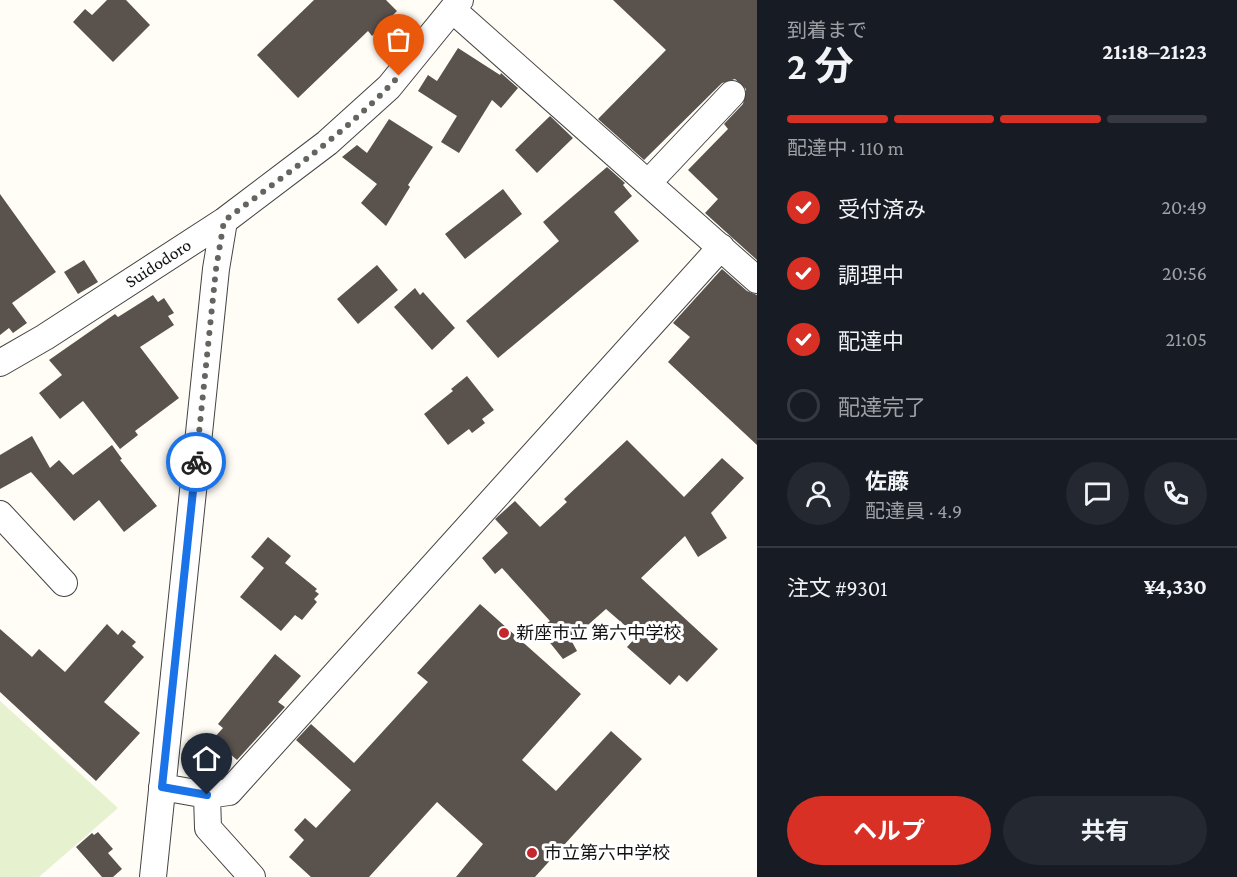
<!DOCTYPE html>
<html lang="ja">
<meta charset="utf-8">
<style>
:root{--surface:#171b24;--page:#242831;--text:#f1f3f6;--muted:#9ea1a6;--line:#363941;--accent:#d93025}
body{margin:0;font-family:"Crimson Pro","Noto Sans JP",serif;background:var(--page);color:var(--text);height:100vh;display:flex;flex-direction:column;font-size:22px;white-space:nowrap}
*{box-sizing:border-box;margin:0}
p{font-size:20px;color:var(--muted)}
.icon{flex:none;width:33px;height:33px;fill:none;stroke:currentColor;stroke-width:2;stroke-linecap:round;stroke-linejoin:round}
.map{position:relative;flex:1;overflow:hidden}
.sheet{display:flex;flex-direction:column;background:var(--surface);width:480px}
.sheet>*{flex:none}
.pin{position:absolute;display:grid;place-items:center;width:51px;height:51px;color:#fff;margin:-62px -26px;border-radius:50% 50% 50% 0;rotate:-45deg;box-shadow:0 0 6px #0007}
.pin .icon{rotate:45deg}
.courier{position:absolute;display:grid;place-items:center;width:60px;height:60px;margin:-30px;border:4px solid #1a73e8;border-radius:50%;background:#fff;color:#222;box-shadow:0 2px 8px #0007}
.overview em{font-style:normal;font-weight:700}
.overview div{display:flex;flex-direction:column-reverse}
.overview{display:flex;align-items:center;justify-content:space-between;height:102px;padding:0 30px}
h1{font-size:39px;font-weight:700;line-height:45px}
.bar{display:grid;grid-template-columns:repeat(4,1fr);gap:9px 6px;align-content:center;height:72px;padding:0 30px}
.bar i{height:8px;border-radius:4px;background:var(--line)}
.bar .on{background:var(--accent)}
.bar p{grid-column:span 4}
.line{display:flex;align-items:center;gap:15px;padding:0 30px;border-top:2px solid var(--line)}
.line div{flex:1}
.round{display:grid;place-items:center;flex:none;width:63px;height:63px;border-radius:32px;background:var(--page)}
ol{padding:0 30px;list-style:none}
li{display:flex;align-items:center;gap:18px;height:66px}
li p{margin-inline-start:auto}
li .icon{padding:6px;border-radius:50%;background:var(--accent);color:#fff;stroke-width:4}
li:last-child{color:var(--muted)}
li i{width:33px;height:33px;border:3px solid var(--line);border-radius:50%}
.action{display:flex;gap:12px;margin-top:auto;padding:12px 30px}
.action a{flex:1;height:69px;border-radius:36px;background:var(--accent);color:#fff;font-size:24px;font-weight:700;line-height:69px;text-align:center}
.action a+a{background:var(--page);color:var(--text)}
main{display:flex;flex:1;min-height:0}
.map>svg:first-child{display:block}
.pitch{fill:#e6f2cf}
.building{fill:#5a524d}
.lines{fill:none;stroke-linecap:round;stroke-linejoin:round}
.minor-casing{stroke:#444;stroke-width:28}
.minor{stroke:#fff;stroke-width:26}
.done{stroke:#646461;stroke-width:6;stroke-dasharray:0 10.8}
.route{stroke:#1a73e8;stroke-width:8}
.poi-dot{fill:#c4262e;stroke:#fff;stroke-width:2}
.labels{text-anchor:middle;stroke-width:6;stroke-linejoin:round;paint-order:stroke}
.street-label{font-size:18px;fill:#111;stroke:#fff}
.poi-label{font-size:18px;fill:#111;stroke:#fff;text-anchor:start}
</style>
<main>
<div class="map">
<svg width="757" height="877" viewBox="0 0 757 877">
<rect width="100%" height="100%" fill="#fffdf5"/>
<path class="pitch" d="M0 701 118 808 39 877H0Z"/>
<path class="building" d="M107 0H126L150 25 113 62 73 22 85 9 92 15Z
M314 0H386L397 11 372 36 368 31 298 98 257 55Z
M613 0H757V260L705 213 718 199 688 170 728 129 724 124 743 104 746 89 735 79 722 83 644 160 598 119 666 50Z
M458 48 500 75 501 73 518 88 501 108 492 100 459 153 441 142 457 116 418 91 428 75 437 81Z
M550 116 573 138 537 173 515 150Z
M389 119 433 147 408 185 410 187 386 226 361 203 377 184 342 157 357 145 367 153Z
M607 167 625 183 623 185 632 196 614 212 639 241 498 358 466 321 559 241 543 222Z
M503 189 522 214 465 259 445 234Z
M0 194 56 272 12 303 27 323 13 333 9 328 0 335Z
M84 260 98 282 78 294 64 272Z
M377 265 398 290 358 324 337 299Z
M722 269 747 291 757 295V445L668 362 690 337 673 323Z
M415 288 420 295 423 292 455 328 432 350 394 307Z
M153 295 158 302 164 298 174 313 168 316 174 325 140 347 179 398 135 431 138 435 120 449 83 401 60 419 39 393 62 375 49 360 115 314 118 317Z
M467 376 494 410 482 419 485 423 472 433 469 429 448 445 424 414 453 391 451 389Z
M32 436 50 468 59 460 73 475 112 445 122 459 120 460 157 506 124 532 99 500 74 521 31 472 0 489V455Z
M627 440 684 497 722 458 744 478 711 513 727 538 698 557 685 536 641 578 718 649 687 682 679 675 670 685 627 647 637 636 606 609 571 640 577 651 563 659 539 629 550 621 502 568 495 574 482 558 508 533 495 519 515 501 540 527 567 502 564 499Z
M268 537 291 556 285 563 317 589 315 591 319 594 314 599 317 602 302 620 295 615 281 631 240 597 264 568 251 557Z
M480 604 581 694 522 760 556 791 611 731 642 759 535 877H456L483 844 437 802 369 877H311L289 857 304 840 294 830 305 818 316 828 351 790 296 740 311 724 354 763 428 682 417 673Z
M107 624 118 635 122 630 136 642 132 646 144 657 104 702 140 733 96 781 0 692V629L32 657 39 649 65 672Z
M275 654 301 676 278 702 285 707 237 760 213 739 223 728 218 724Z
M98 832 113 849 108 853 122 869 113 877H102L76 847 92 833 94 835Z"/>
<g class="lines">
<defs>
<path id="minor" d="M454 11 757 280
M648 183 732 94
M0 363 45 337 224 221 327 143 389 87 460 0
M0 514 64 583
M162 787 207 795 229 792 721 247
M207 795 208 828 252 877
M153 877 216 269 224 221"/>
</defs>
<use href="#minor" class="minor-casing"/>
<use href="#minor" class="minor"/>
</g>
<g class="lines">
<path class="done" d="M196 462 216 269 224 221C285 175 347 132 399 76"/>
<path class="route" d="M196 462 162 787 207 795"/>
</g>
<g class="poi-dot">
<circle cx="504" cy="633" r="6"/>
<circle cx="532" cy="853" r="6"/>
</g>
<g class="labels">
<g class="street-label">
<text transform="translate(158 263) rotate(-33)" y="6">Suidodoro</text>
</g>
<g class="poi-label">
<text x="516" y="639">新座市立 第六中学校</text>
<text x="544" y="859">市立第六中学校</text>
</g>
</g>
</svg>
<div class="pin" style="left:399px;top:76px;background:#ea580c"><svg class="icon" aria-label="bag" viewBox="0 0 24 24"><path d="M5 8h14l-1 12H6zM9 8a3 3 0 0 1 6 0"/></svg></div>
<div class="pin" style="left:207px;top:795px;background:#1f2937"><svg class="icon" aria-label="home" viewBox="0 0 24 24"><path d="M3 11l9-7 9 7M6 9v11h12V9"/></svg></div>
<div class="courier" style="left:196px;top:462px"><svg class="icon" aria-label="bike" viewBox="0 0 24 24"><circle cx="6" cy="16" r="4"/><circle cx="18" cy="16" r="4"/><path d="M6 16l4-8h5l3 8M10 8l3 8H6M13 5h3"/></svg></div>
</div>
<section class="sheet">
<div class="overview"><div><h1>2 分</h1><p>到着まで</p></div><em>21:18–21:23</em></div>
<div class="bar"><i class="on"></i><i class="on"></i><i class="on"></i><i></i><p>配達中 · 110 m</p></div>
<ol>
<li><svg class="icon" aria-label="check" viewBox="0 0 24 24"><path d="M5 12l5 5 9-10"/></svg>受付済み<p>20:49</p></li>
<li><svg class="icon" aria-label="check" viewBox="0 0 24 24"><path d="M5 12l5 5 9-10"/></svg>調理中<p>20:56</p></li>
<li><svg class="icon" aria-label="check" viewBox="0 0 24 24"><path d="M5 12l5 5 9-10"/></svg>配達中<p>21:05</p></li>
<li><i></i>配達完了</li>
</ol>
<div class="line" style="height:108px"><a class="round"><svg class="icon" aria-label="person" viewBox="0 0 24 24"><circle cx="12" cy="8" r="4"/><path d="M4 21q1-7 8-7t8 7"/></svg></a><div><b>佐藤</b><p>配達員 · 4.9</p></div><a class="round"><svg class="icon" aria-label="chat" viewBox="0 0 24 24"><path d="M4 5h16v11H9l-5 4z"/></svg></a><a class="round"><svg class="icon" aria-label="phone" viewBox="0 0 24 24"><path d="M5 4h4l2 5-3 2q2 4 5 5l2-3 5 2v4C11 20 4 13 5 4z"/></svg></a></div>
<div class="line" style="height:78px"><div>注文 #9301</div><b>¥4,330</b></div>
<div class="action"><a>ヘルプ</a><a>共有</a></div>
</section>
</main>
